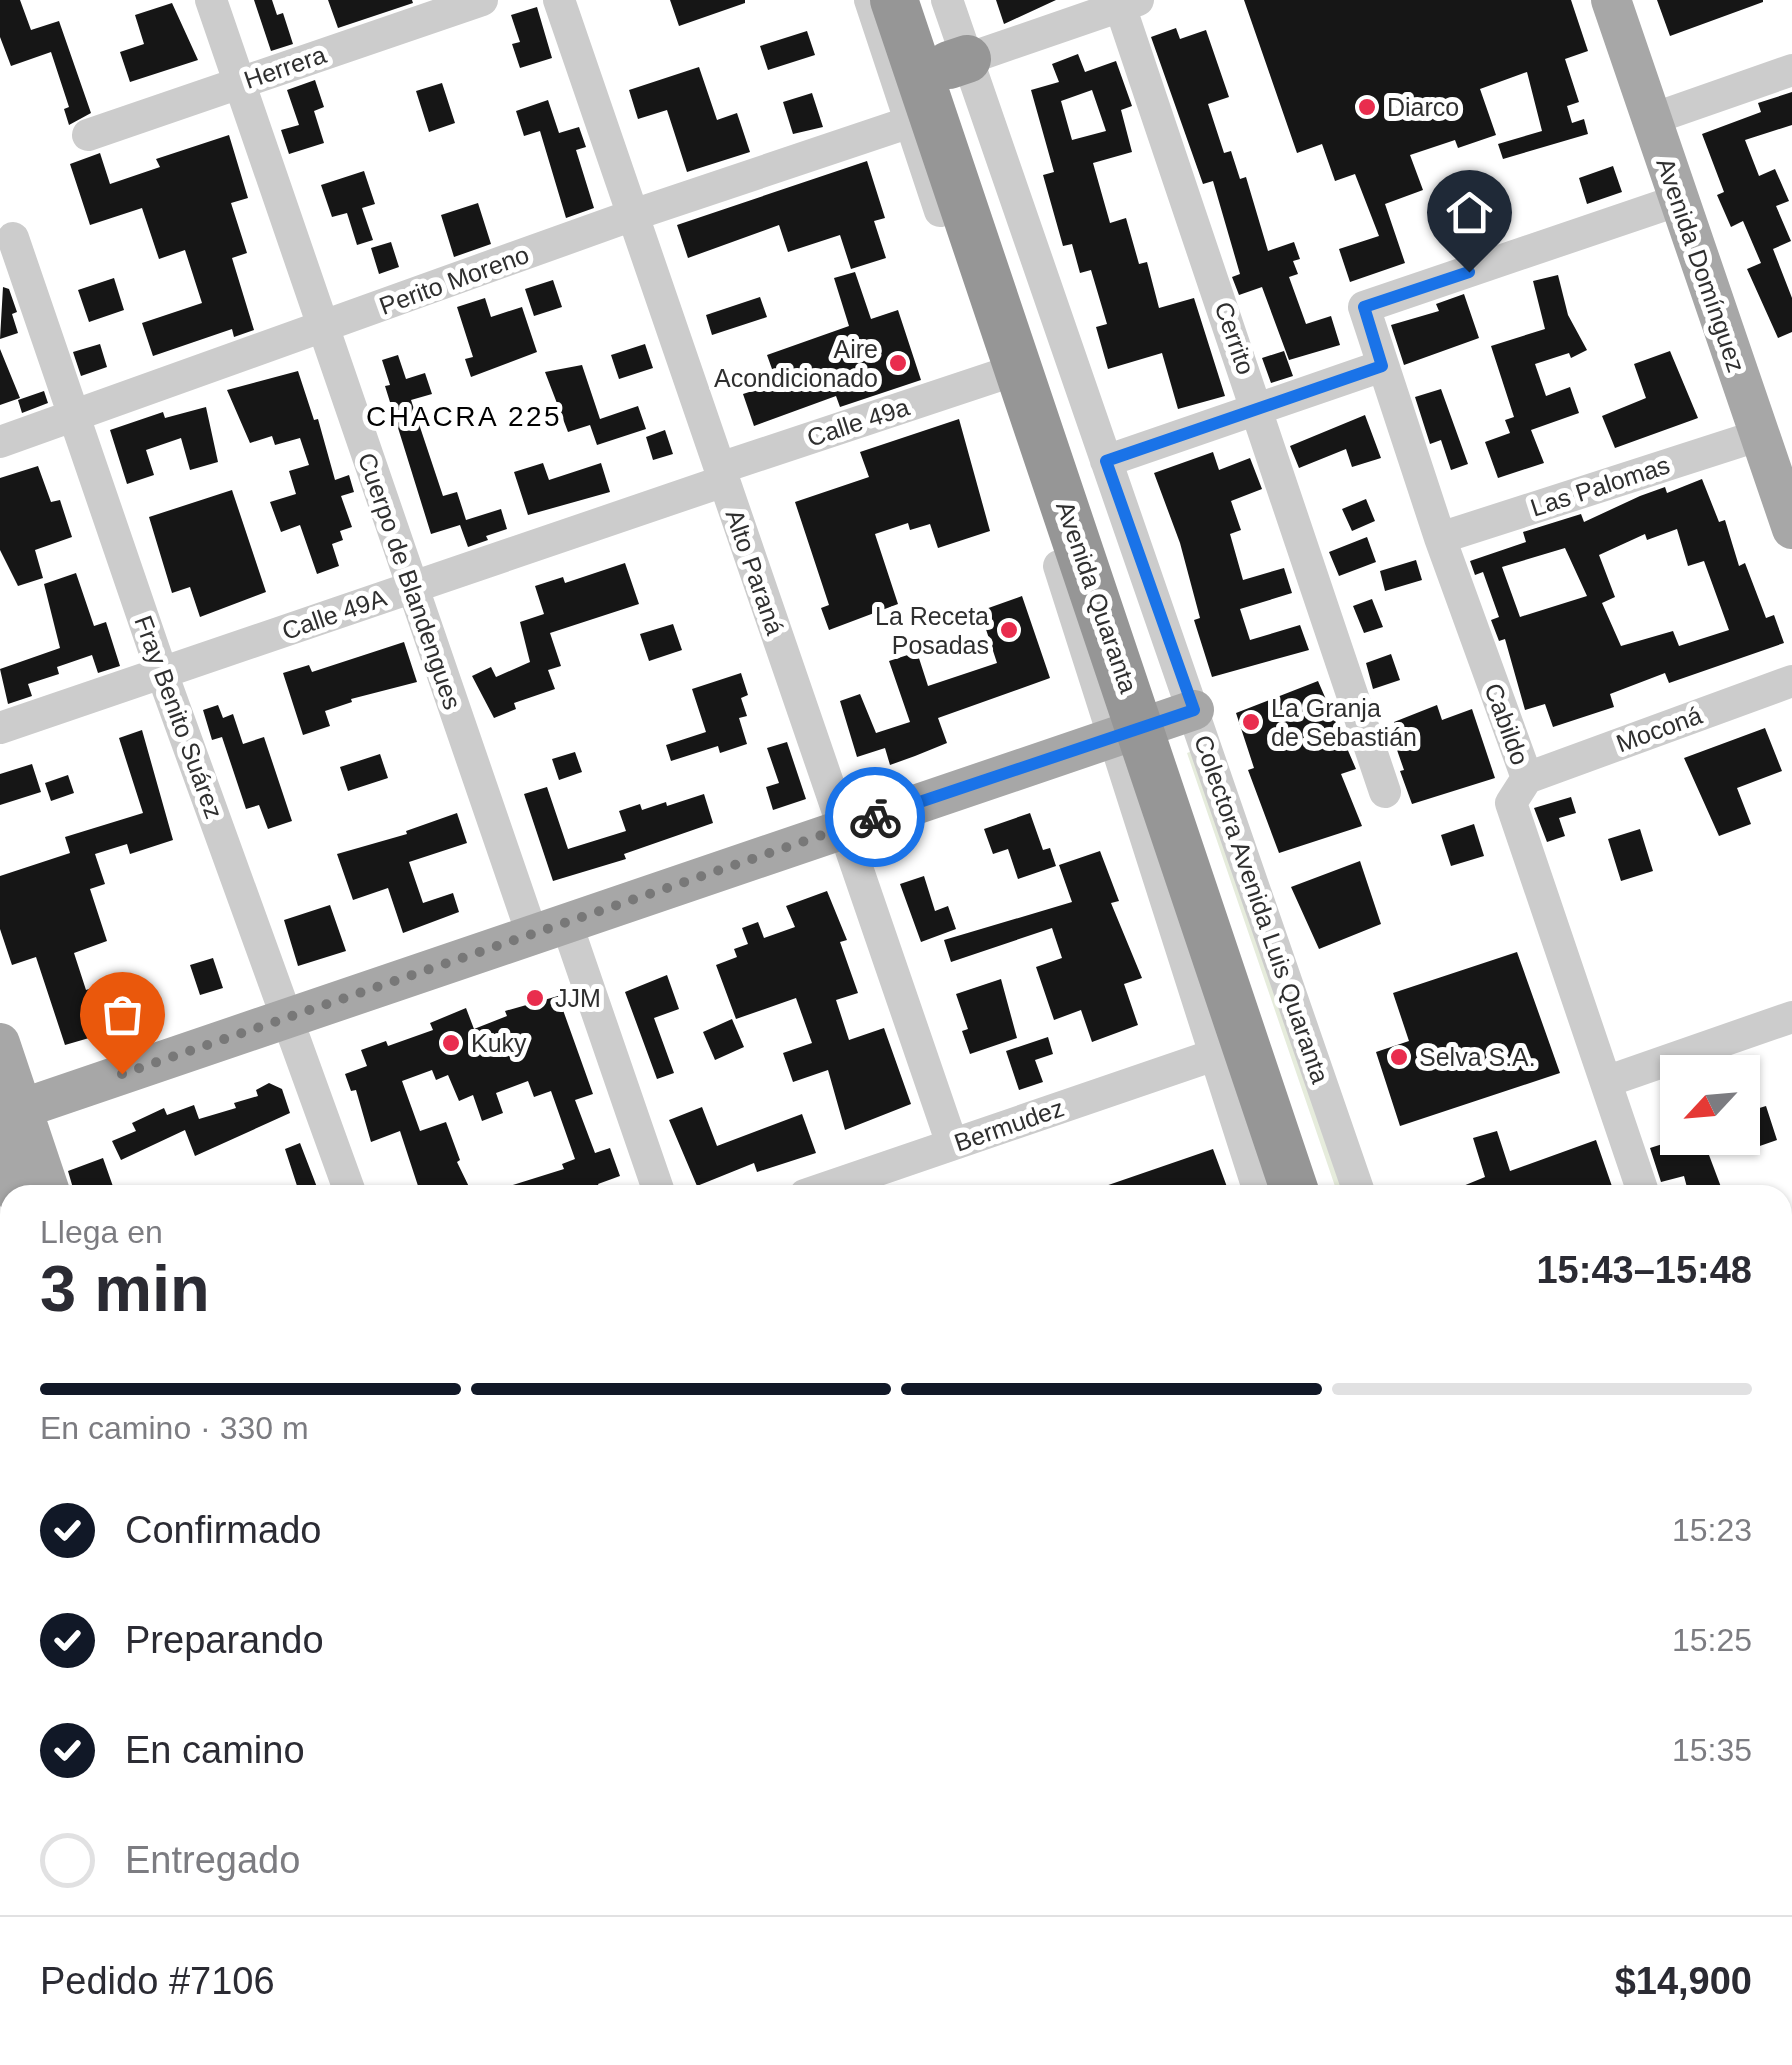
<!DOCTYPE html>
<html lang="es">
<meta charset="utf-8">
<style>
:root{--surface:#fff;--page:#f2f2f3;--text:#2b2b33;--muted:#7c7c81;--line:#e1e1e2;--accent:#111827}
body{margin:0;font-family:Helvetica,sans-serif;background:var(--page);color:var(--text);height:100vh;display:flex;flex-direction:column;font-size:38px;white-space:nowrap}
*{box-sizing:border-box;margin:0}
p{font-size:32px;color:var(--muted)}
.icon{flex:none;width:55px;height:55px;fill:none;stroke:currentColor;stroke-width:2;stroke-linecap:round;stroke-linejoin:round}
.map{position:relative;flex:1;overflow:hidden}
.drawer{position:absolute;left:0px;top:1185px;width:1792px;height:880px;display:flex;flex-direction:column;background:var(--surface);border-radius:30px 30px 0 0;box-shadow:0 2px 8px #0004}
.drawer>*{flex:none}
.needle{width:65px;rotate:244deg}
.buttons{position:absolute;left:1660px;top:1055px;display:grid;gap:20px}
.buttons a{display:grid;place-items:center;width:100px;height:100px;border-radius:0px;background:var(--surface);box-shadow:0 2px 8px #0004;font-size:50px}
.pin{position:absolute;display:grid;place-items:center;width:85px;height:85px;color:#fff;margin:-102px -42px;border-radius:50% 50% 50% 0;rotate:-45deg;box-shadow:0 0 10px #0007}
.pin .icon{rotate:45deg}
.courier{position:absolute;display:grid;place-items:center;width:100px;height:100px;margin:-50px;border:8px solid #1a73e8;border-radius:50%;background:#fff;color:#222;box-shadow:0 2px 12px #0007}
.summary em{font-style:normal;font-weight:700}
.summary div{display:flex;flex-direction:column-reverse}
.summary{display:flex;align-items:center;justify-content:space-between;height:170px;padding:0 40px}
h1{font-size:65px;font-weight:700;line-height:75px}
.bar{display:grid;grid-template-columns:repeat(4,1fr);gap:15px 10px;align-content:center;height:120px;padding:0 40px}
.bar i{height:12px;border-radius:8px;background:var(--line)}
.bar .current{background:var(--accent)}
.bar p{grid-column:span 4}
.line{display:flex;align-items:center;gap:25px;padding:0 40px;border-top:2px solid var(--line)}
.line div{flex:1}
ol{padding:0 40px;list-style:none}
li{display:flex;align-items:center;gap:30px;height:110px}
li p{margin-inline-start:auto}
li .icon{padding:10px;border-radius:50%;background:var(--accent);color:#fff;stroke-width:4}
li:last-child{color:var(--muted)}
li i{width:55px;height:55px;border:5px solid var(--line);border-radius:50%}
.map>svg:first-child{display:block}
.green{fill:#e6ecdc}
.building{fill:#161616;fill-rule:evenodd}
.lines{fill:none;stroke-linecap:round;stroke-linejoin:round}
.minor{stroke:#ccc;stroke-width:32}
.major{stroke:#a7a7a7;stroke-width:40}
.highway{stroke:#969696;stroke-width:48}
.done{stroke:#787878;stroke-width:10;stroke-dasharray:0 18}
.route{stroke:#1a73e8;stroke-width:12}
.poi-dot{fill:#e92d4e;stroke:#fff;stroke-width:4}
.labels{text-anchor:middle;stroke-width:10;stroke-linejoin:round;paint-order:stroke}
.street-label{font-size:25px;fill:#2f2f2f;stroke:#fff}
.poi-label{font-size:25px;fill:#2f2f2f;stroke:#fff;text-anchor:start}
.neighbourhood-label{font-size:28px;letter-spacing:2.5px;fill:#000;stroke:#fff}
</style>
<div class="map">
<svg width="1792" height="2065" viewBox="0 0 1792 2065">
<rect width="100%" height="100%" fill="#fff"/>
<path class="green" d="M1200 748 1353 1195H1338L1187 753Z
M10 1344V1458L0 1452V1348Z
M186 2055H295L299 2065H200Z"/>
<path class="building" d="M0 0H20L31 30 59 21 91 113 69 125 64 109 69 107 51 52 11 66 0 37Z
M254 0H272L277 15 283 13 293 44 271 51Z
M328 0H412L413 3 338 28Z
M670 0H745V3L679 26Z
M996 0H1056L1004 24Z
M1244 0H1571L1588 51 1565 59 1579 102 1567 106 1572 123 1584 119 1588 134 1503 159 1498 144 1542 131 1527 72 1480 89 1496 135 1458 148 1455 140 1410 155 1423 190 1385 204 1405 263 1350 282 1339 249 1379 236 1355 174 1335 181 1322 144 1297 153Z
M1657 0H1763V2L1670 36Z
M172 3 198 60 130 82 120 52 144 44 135 15Z
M537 7 552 58 520 68 512 44 520 42 511 15Z
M1176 28 1180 39 1206 30 1229 97 1208 104 1224 153 1231 151 1240 179 1246 177 1268 251 1294 242 1300 259 1293 261 1298 274 1289 277 1306 324 1331 316 1340 345 1289 360 1262 287 1239 295 1232 277 1240 274 1213 181 1203 184 1151 37Z
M807 31 815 55 768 70 760 46Z
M1078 54 1085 72 1116 61 1132 106 1121 110 1132 152 1093 163 1110 223 1126 218 1139 264 1147 262 1159 308 1194 298 1225 396 1178 409 1162 353 1108 369 1096 327 1107 324 1091 270 1080 273 1072 244 1063 246 1043 175 1054 172 1031 90 1059 82 1052 64ZM1092 90 1106 131 1072 140 1061 101Z
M699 67 717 120 737 113 750 152 687 172 667 110 638 119 629 90Z
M315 80 324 107 314 111 324 143 289 154 281 130 299 125 287 90Z
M442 83 455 123 429 132 416 91Z
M1792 92V125L1745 140 1759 176 1775 169 1789 201 1776 206 1791 241 1773 249 1792 298V332L1778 338 1747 269 1761 263 1743 221 1731 227 1717 195 1724 192 1702 134 1761 112 1758 103Z
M812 93 823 127 793 134 783 102Z
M548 100 559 133 579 127 586 147 576 150 594 208 566 218 540 131 524 136 516 111Z
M229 135 248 198 231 203 247 253 232 258 254 330 234 337 232 329 153 356 142 323 202 303 185 250 159 259 142 208 90 225 70 164 100 153 110 184 160 167 156 159Z
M867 161 885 218 874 221 886 258 851 269 840 235 788 252 779 225 688 258 677 225Z
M1613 166 1622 192 1587 204 1579 178Z
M364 171 375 204 362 208 373 240 357 245 347 213 332 217 321 185Z
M478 203 491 244 454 257 441 215Z
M1468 211 1480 242 1450 253 1438 223Z
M391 242 399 267 379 274 371 248Z
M855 272 871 319 898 310 921 380 840 407 836 396 754 426 743 394 777 383 767 355 849 326 834 278Z
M1558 275 1568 315 1587 350 1571 358 1569 353 1535 364 1546 396 1570 387 1579 413 1531 430 1544 463 1498 478 1485 442 1510 433 1505 420 1514 417 1491 346 1545 329 1533 281Z
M114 278 124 310 89 322 78 290Z
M553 280 562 307 534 316 525 289Z
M3 287 9 289 17 312 12 314 18 333 0 339Z
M1464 294 1479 338 1404 365 1391 325 1439 311 1436 304Z
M760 297 767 317 712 335 706 315Z
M485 298 491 317 522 307 537 352 471 377 465 359 473 357 457 307Z
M100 344 107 367 81 376 73 352Z
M645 344 653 368 619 379 611 355Z
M0 349 20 398 0 405Z
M1284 351 1293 376 1271 383 1262 358Z
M1670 351 1698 418 1615 448 1602 416 1646 398 1634 364Z
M398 355 406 379 425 373 432 394 411 400 443 496 457 492 466 520 501 509 507 529 486 536 488 540 468 547 460 525 431 534 385 386 390 385 382 360Z
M582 365 600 419 638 406 646 429 597 445 590 425 568 432 545 372Z
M298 371 314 420 318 419 335 480 349 475 354 492 341 496 352 527 340 531 343 540 332 544 339 566 317 574 300 525 281 532 270 502 296 494 289 471 309 465 300 438 275 445 272 436 250 443 227 390Z
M1441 389 1468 464 1451 470 1441 440 1430 444 1415 397Z
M44 391 48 403 22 413 18 400Z
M206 407 218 462 190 470 181 438 146 450 154 475 127 484 110 430 163 412 165 418Z
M1365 415 1381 458 1352 467 1346 449 1299 468 1290 446Z
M959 419 990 531 938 548 930 524 910 530 908 523 875 534 898 604 829 630 821 608 829 605 795 502 869 477 860 452Z
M665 430 673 454 653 460 646 437Z
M1213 452 1219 470 1250 458 1262 489 1231 501 1241 530 1230 534 1243 580 1284 568 1292 593 1240 609 1250 640 1300 625 1309 650 1212 677 1194 620 1200 618 1180 543 1154 473Z
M543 463 549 480 601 463 610 492 528 515 514 472Z
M38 466 51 502 60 500 72 537 35 550 43 578 18 586 0 550V478Z
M1702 479 1719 522 1725 520 1739 566 1745 563 1766 618 1774 615 1784 643 1669 683 1665 673 1610 694 1614 707 1553 727 1545 704 1525 710 1505 639 1499 641 1491 620 1499 617 1483 572 1475 575 1470 561 1526 542 1523 532 1581 514 1584 522 1640 496 1665 487 1667 493ZM1677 529 1688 566 1704 561 1729 630 1679 646 1673 631 1621 646 1602 603 1615 597 1599 555 1645 534 1647 540ZM1565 548 1587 596 1520 617 1502 567Z
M232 490 266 592 200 617 190 587 172 593 149 517Z
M1366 499 1375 521 1352 531 1342 509Z
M1367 537 1376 562 1339 576 1329 552Z
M1416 560 1422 580 1385 591 1380 571Z
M625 563 639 604 550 633 561 666 548 670 555 689 514 703 516 709 494 718 472 676 491 667 496 677 530 662 520 622 544 614 535 586 563 577 565 583Z
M76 573 94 626 106 622 120 666 98 673 92 655 57 667 59 674 28 684 32 696 8 704 0 669 60 648 44 584Z
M1022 596 1050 678 938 718 947 743 915 756 890 765 885 748 857 757 840 701 860 694 876 733 910 722 889 661 917 652 928 686 997 663 980 611Z
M1372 599 1383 627 1364 633 1353 606Z
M673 624 682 650 649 661 640 634Z
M404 642 417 682 351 699 352 702 325 711 330 726 303 735 283 673 309 665 312 672Z
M1391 654 1400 680 1373 689 1366 663Z
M741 673 748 695 741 698 747 716 739 718 747 744 720 753 718 746 671 761 666 745 706 732 692 689Z
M1318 681 1356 769 1341 774 1362 826 1279 853 1248 770 1254 768 1236 713Z
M218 705 223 718 233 714 243 744 264 737 292 821 268 829 259 805 246 809 222 737 212 740 203 710Z
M1437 705 1442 720 1472 709 1495 778 1412 804 1400 771 1404 770 1397 750 1404 748 1394 722Z
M1765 728 1782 771 1737 788 1751 824 1719 836 1684 758Z
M142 730 173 840 130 854 127 844 95 854 105 884 90 889 107 941 74 953 86 990 112 981 127 1027 65 1045 36 957 12 965 0 929V876L70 853 65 837 143 813 119 738Z
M787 742 806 799 773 810 766 787 779 783 767 748Z
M575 752 582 772 559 780 552 759Z
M380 754 388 778 348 791 340 767Z
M32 764 41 792 0 805V774Z
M68 775 74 793 51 801 45 783Z
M547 787 568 849 626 831 619 811 640 804 642 810 666 802 667 806 704 794 713 823 624 854 626 859 553 881 524 794Z
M1571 797 1576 813 1559 818 1565 836 1547 842 1534 808Z
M457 813 467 843 409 862 423 903 453 893 459 912 403 933 388 888 353 900 337 854 407 834 406 831Z
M1030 813 1043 850 1050 848 1056 866 1018 879 1008 849 993 854 984 829Z
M1474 824 1484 856 1451 866 1441 835Z
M1640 829 1653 871 1621 881 1608 839Z
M1100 851 1119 901 1111 903 1142 978 1124 984 1138 1025 1092 1042 1081 1010 1054 1020 1036 967 1062 958 1052 928 951 962 944 940 1072 902 1059 865Z
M1360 861 1381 924 1319 949 1291 887Z
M924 876 935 911 948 906 956 929 921 942 900 884Z
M827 891 847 940 840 942 858 993 836 1000 849 1040 884 1028 911 1104 845 1130 828 1070 793 1082 783 1053 812 1043 796 998 736 1019 716 965 737 957 734 949 748 944 742 928 758 922 764 938 795 927 786 906Z
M330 905 346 951 298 966 284 920Z
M1517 952 1560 1073 1400 1126 1376 1052 1409 1041 1393 993Z
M213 958 223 988 200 995 190 965Z
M667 975 679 1009 654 1018 674 1073 657 1079 625 992Z
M1001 979 1017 1038 970 1054 962 1031 968 1029 956 994Z
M558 996 593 1094 575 1100 595 1153 610 1148 620 1176 598 1184 603 1195H495L494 1191 564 1169 562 1164 575 1159 551 1091 534 1097 528 1081 496 1093 503 1113 482 1121 473 1095 459 1101 448 1075 436 1080 432 1070 402 1081 420 1131 446 1122 460 1160 457 1162 473 1195H421L400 1131 371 1142 356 1090 351 1091 345 1074 367 1066 361 1050 386 1041 388 1046 433 1030 430 1023 466 1008 474 1029 507 1016 505 1011Z
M732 1019 744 1047 715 1060 703 1032Z
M1048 1037 1053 1054 1035 1060 1043 1082 1019 1090 1006 1051Z
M269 1083 282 1089 290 1113 195 1156 185 1130 121 1160 112 1141 136 1131 132 1123 164 1108 167 1115 194 1105 199 1119 236 1108 234 1103 258 1096 256 1090Z
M1766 1106 1777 1140 1754 1148 1743 1113Z
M702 1107 717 1146 802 1114 816 1153 757 1172 754 1163 697 1186 669 1120Z
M1497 1131 1510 1171 1596 1140 1615 1195H1441L1485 1177 1473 1138Z
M1703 1139 1724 1195H1689L1684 1176 1661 1182 1650 1148 1672 1141 1674 1150Z
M300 1143 320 1195H300L285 1149Z
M1213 1149 1230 1195H1089L1088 1192Z
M103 1158 116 1195H75L68 1171Z"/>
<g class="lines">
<path class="minor" d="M211 0 532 934
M559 0 952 1144
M870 0 940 211
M947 0 1360 1195
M1118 0 1385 792
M967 59 1138 0
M1652 119 1792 70
M88 135 482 0
M13 238 162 673 351 1195
M0 442 633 215 910 122
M1106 461 1382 366
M720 468 997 376
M1440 538 1760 435
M1059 566 1260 1195
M0 728 724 481
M1527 778 1440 538 1364 307 1679 200
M1527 778 1511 803 1644 1195
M1527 778 1792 681
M566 922 660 1195
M1608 1081 1792 1017
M805 1195 1214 1055
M0 1319 10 1316
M1782 1341 1792 1338
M1782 1607 1792 1634
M0 1715 10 1694
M0 1861 10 1866
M137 2055 157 2065
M648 2055 651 2065
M1272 2055 1275 2065
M1658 2055 1661 2065"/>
<path class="major" d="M1611 0 1792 529
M0 1043 51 1195
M0 1116 1194 710
M0 1146 17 1195
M1782 2041 1792 2037
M311 2055 314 2065
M343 2055 346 2065
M1555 2055 1570 2065
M929 2065 959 2055
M1712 2065 1741 2055"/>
<path class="highway" d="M894 0 1296 1195
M949 65 967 59
M1590 2055 1596 2065
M1628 2055 1630 2065"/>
</g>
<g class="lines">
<path class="done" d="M122 1074 875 817"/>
<path class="route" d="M875 817 1194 710 1106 461 1382 366 1364 307 1469 272"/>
</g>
<g class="poi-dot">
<circle cx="1367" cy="107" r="10"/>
<circle cx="898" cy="363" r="10"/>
<circle cx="1009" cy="630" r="10"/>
<circle cx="1251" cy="722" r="10"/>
<circle cx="535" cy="998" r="10"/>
<circle cx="451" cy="1043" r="10"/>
<circle cx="1399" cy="1057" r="10"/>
</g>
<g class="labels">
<g class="street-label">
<text transform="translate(285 67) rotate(-19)" y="9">Herrera</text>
<text transform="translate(1701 265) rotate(71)" y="9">Avenida Domínguez</text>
<text transform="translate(454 280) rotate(-20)" y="9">Perito Moreno</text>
<text transform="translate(1235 338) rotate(71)" y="9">Cerrito</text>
<text transform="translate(858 422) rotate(-18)" y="9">Calle 49a</text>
<text transform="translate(1600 486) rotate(-18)" y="9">Las Palomas</text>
<text transform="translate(755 572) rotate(71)" y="9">Alto Paraná</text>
<text transform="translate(410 581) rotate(71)" y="9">Cuerpo de Blandengues</text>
<text transform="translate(1097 597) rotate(71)" y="9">Avenida Quaranta</text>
<text transform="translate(334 614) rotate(-19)" y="9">Calle 49A</text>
<text transform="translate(179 717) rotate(70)" y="9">Fray Benito Suárez</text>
<text transform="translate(1507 724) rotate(70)" y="9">Cabildo</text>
<text transform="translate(1659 729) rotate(-20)" y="9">Moconá</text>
<text transform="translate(1262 909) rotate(71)" y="9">Colectora Avenida Luis Quaranta</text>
<text transform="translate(1009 1125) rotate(-19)" y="9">Bermudez</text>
</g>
<g class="poi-label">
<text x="1387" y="116">Diarco</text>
<text x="878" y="358" text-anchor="end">Aire<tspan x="878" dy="29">Acondicionado</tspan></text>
<text x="989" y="625" text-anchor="end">La Receta<tspan x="989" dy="29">Posadas</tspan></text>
<text x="1271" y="717">La Granja<tspan x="1271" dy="29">de Sebastián</tspan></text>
<text x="555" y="1007">JJM</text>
<text x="471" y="1052">Kuky</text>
<text x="1419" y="1066">Selva S.A.</text>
</g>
<g class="neighbourhood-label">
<text x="464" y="426">CHACRA 225</text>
</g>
</g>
</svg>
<div class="buttons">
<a><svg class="needle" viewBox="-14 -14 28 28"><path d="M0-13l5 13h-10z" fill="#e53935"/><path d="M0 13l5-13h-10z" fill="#7c7c81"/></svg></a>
</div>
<div class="pin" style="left:122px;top:1074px;background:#ea580c"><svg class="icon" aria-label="bag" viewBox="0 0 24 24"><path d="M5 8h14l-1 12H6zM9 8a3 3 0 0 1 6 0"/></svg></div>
<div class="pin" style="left:1469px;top:272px;background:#1f2937"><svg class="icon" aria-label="home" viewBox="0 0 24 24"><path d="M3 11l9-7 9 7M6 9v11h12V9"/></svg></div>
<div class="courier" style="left:875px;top:817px"><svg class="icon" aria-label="bike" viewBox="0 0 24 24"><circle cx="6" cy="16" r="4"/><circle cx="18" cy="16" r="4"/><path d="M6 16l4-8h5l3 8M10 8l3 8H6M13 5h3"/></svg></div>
<section class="drawer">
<div class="summary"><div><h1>3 min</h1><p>Llega en</p></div><em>15:43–15:48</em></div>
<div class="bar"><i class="current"></i><i class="current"></i><i class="current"></i><i></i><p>En camino · 330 m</p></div>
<ol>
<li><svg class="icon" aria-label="check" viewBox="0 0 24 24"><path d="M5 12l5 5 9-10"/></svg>Confirmado<p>15:23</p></li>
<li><svg class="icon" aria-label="check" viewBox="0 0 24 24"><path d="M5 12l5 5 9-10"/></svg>Preparando<p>15:25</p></li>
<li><svg class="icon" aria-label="check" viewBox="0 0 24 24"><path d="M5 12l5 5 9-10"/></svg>En camino<p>15:35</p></li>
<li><i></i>Entregado</li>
</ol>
<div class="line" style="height:130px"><div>Pedido #7106</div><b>$14,900</b></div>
</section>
</div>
